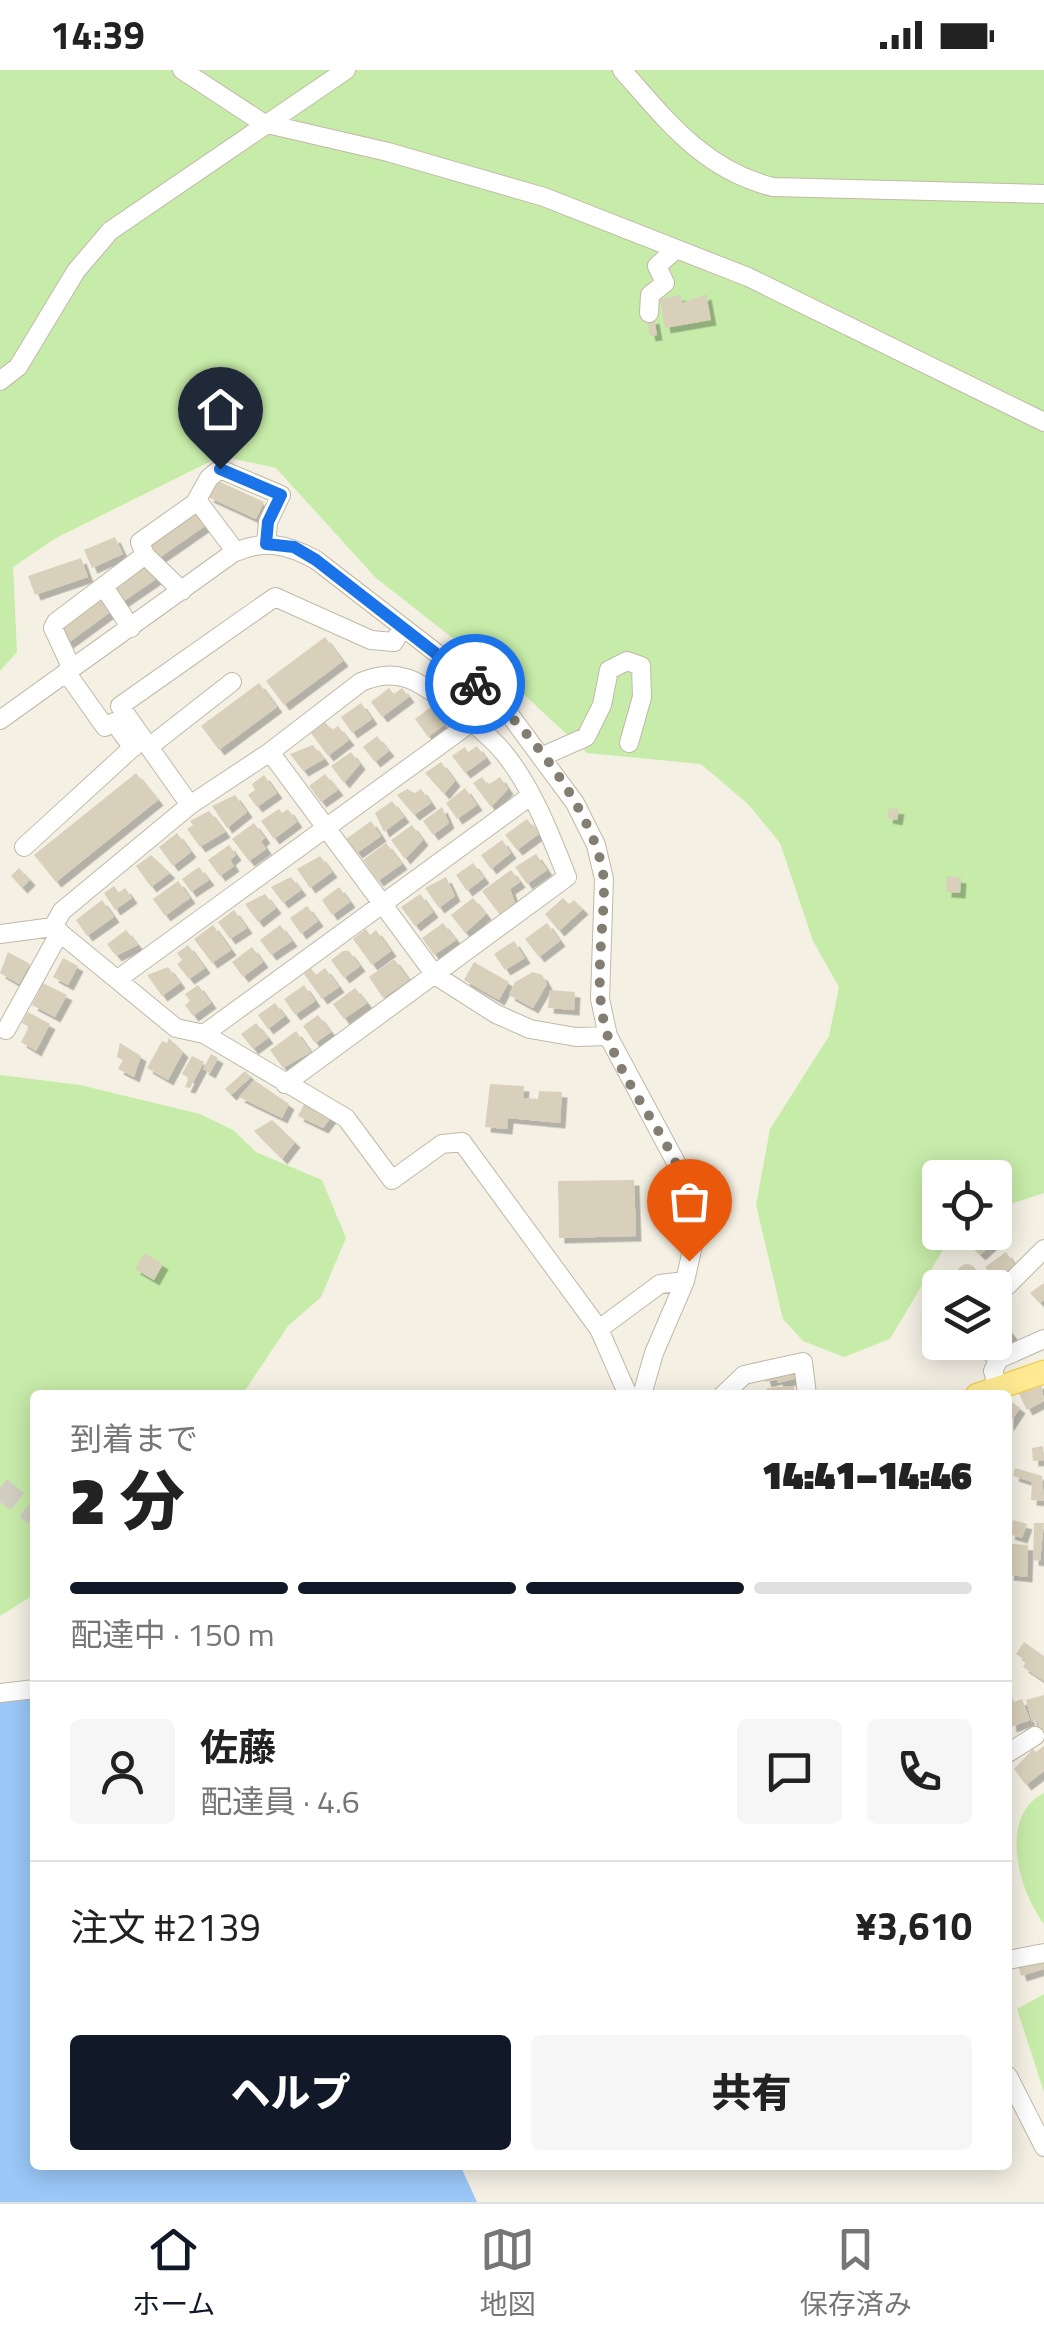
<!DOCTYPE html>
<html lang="ja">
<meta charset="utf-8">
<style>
:root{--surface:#fff;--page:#f6f6f6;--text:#222;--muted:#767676;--line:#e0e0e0;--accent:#111827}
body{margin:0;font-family:"Titillium Web","Noto Sans JP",sans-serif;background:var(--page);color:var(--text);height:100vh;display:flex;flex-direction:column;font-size:38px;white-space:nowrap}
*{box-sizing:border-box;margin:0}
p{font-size:32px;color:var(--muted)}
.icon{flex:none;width:55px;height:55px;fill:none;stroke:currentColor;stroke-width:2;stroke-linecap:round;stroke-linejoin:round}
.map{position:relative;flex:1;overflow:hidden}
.sheet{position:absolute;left:30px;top:1320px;width:982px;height:780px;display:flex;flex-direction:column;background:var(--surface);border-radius:10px;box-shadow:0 5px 25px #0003}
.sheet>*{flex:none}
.buttons{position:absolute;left:922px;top:1090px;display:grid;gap:20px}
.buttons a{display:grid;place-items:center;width:90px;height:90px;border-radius:10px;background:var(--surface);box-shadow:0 5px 25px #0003;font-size:50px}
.pin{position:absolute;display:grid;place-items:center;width:85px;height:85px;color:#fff;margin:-102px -42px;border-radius:50% 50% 50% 0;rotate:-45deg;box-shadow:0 0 10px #0007}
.pin .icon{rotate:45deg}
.courier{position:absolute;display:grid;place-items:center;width:100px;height:100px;margin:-50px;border:8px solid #1a73e8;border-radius:50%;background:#fff;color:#222;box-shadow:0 2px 12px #0007}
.overview em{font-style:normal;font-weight:800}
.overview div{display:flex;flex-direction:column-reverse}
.overview{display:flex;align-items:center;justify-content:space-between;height:170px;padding:0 40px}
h1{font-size:65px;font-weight:800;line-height:75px}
.bar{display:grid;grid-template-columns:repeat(4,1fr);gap:15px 10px;align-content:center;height:120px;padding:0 40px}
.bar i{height:12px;border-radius:8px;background:var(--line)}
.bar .on{background:var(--accent)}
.bar p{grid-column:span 4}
.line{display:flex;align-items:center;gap:25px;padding:0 40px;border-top:2px solid var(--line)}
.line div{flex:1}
.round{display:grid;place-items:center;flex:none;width:105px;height:105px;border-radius:10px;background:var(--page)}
.primary-button{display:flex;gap:20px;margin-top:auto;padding:20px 40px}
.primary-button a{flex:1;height:115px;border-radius:10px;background:var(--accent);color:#fff;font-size:40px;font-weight:800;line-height:115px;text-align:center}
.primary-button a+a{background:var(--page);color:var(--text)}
.status{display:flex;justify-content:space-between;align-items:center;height:70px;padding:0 50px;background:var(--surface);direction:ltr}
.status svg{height:28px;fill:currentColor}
.tabs{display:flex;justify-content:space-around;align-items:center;height:140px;border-top:2px solid var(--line);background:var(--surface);font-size:28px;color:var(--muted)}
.tabs a{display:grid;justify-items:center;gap:5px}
.tabs .on{color:var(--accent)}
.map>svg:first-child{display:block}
.green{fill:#c7eca9}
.water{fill:#9ac8f7}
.building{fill:#d9d0bb;filter:url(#shadow)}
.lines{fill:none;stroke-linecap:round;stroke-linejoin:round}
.major-tunnel{stroke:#d1cdc1;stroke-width:22;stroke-dasharray:22 11;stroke-linecap:butt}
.minor-casing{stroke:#c0b9a6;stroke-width:20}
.major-casing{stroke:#efcf57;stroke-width:25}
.minor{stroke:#fff;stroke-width:18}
.major{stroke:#ffea92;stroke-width:22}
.done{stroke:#837e71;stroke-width:10;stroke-dasharray:0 18}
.route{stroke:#1a73e8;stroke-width:12}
</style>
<div class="status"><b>14:39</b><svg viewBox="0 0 49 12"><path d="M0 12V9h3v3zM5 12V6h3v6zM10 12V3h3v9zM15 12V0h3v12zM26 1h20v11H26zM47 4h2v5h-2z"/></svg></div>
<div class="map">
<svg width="1044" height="2132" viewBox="0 0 1044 2132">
<defs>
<filter id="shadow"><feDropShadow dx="5.5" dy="5.5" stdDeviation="0" flood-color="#0004"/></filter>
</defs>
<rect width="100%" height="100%" fill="#f4f0e4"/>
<path class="green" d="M0 0H1044V1123L995 1139V1108H940V1162L953 1163 890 1269 844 1287 803 1271 783 1249 756 1135 770 1059 829 966 839 917 813 871 780 773 749 735 701 694 587 683 519 620 376 508 276 398 221 386 56 468 13 497 17 582 0 601Z
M0 1005 80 1015 200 1044 233 1060 256 1082 322 1110 346 1168 321 1227 288 1256 242 1325H35V1524L0 1546Z
M1044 1723V1854C1018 1820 998 1746 1044 1723Z
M1044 1924V2022L1017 1939Z"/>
<path class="water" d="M35 1624V2095H460L477 2132H0V1629Z"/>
<path class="building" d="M706 224 711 250 665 258 660 229 681 225 682 233Z
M654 248 657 265 650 266 647 250Z
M216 410 264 432 256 449 208 427Z
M194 440 205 456 159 488 148 471Z
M115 467 123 484 92 498 84 480Z
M81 488 88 507 35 525 28 506Z
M145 493 156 509 121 533 110 517Z
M102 524 113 540 68 573 57 557Z
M325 567 343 591 284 635 266 611Z
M259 613 277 637 219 680 201 656Z
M389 618 394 624 402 618 409 627 382 647 371 632Z
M361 633 372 649 352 663 341 647Z
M431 637 444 655 428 667 415 649Z
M325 652 332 660 338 656 349 670 328 686 311 663Z
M377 666 389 681 375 692 363 677Z
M313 675 324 689 303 701 290 684Z
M477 676 486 688 465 703 452 686 465 677 468 682Z
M351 682 360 694 344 713 331 696Z
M441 692 455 711 444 724 425 703Z
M136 703 158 730 56 812 34 785Z
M325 704 338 720 321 732 309 716Z
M264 705 277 723 257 737 248 725 255 720 252 714Z
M482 707 488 715 500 707 508 719 491 737 473 713Z
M465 718 477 735 457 749 446 733Z
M407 719 415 723 421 719 431 733 414 745 397 725Z
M235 725 247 742 227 758 212 736Z
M392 731 404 747 384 762 375 743Z
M442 737 449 753 433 765 423 751Z
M889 738 899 739 897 750 887 748Z
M279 739 282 743 288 739 297 752 274 769 261 751Z
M209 741 225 762 200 777 187 759 193 755 190 751Z
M527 749 539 764 517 780 505 765Z
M371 751 381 766 357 783 346 769Z
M254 753 265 768 261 771 266 779 249 791 232 769Z
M412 755 423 770 405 789 391 770Z
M177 763 191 782 173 796 159 777Z
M502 770 511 783 491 799 481 785Z
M386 773 402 794 378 811 363 790Z
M229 775 236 785 230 790 234 796 220 806 208 790Z
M536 784 547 800 527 814 515 797Z
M151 785 170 803 151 817 136 796Z
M320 786 332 802 310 818 297 799Z
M473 793 484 808 467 821 456 805Z
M199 797 209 810 191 822 182 809Z
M19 798 30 810 22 818 11 806Z
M511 800 520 812 510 819 515 833 500 845 482 821Z
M947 806 961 808 960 823 946 822Z
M291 807 301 820 283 833 271 817Z
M446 807 455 826 439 838 425 818Z
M178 811 190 828 165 846 153 829Z
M114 816 119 823 125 818 132 828 115 840 104 823Z
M339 817 350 832 332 845 322 830Z
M265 824 276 838 258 852 245 834Z
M420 824 433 842 415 856 401 837Z
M473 828 486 844 465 863 451 845Z
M563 828 569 834 574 830 583 839 559 861 545 844Z
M102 830 114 847 87 866 76 850Z
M307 836 318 851 301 864 290 848Z
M234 840 247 858 230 869 218 852Z
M443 853 456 870 434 885 422 868Z
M547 853 560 871 539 887 525 869Z
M213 855 231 880 212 893 194 869Z
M280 855 292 871 271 885 260 870Z
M366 859 370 865 376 860 391 881 372 895 353 869Z
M126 860 138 875 116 886 107 874Z
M514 871 525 888 505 900 494 884Z
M188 875 205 898 189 909 177 894 182 890 177 883Z
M252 877 263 892 243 907 232 892Z
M343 881H349L360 896 344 908 331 890Z
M8 882 30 894 19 914 0 903Z
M63 888 78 896 68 915 53 907Z
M394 889 409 910 383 928 369 907Z
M474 892 509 912 499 930 464 910Z
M168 897 180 913 162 926 147 905Z
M311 898 316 905 325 898 339 917 322 929 304 904Z
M533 902 542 905 547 914 533 938 509 925 515 912Z
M43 913 67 925 55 947 32 935Z
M198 915 211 933 193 946 185 935 190 931 185 924Z
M304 915 315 931 295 945 284 929Z
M355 918 367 933 344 949 333 934Z
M550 920 575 922 574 940 548 938Z
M275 933 285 946 268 959 258 945Z
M28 942 50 954 36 981 21 972 29 957 22 953Z
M318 945 331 962 315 973 303 956Z
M256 953 268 968 253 979 241 964Z
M296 961 311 982 283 998 270 980Z
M169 968 183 982 168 1010 147 998 162 971 167 973Z
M120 973 141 986 134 1007 118 999 123 990 117 987Z
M211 984 218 988 210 1003 203 999Z
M192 986 204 992 190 1018 185 1017 189 1008 182 1004Z
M245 1001 251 1007 231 1025 225 1019Z
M254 1010 289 1034 282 1048 239 1027Z
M490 1014 524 1016 523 1028 538 1029 539 1021 562 1022 560 1053 508 1048 507 1059 485 1057Z
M304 1034 332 1046 323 1058 298 1046Z
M272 1050 295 1072 282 1089 254 1061Z
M634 1110 636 1166 559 1168 558 1111Z
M983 1162 993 1173 980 1185 967 1172Z
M1006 1182 1015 1195 995 1210 985 1197Z
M144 1183 163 1194 154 1210 135 1199Z
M957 1204a10 10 0 1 1 20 0a10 10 0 1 1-20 0Z
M1044 1213V1230L1040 1233 1030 1223Z
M940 1224V1244L931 1238Z
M995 1243 1012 1264 1007 1274 995 1268Z
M796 1301 798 1308 778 1313 777 1309 766 1312 764 1305Z
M1041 1312 1044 1331 1027 1340 1017 1320Z
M794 1316V1325H767V1318Z
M1008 1329 1020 1338 1008 1356Z
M1043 1376 1044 1390 1033 1391 1032 1378Z
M1015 1398 1042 1406 1044 1431 1031 1430 1032 1412 1013 1406Z
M1013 1450 1027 1454 1022 1468 1009 1464Z
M1034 1453H1044L1040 1491 1033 1490Z
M1011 1474 1028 1475 1027 1507 1008 1505Z
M1024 1572 1044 1586V1611L1023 1597 1026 1591 1016 1584Z
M1044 1625V1660L1041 1661 1037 1650 1032 1652 1026 1630Z
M1012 1627 1014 1632 1022 1629 1030 1650 1011 1657 1008 1629Z
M1044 1676V1701L1026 1715 1014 1699 1033 1679 1036 1682Z
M1044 1887V1899L1021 1906 1018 1895Z"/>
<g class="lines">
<path class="major-tunnel" d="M0 1418 35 1445"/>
<defs>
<path id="minor" d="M182 0 263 53 388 82 544 127 748 207 1044 352
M622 0C667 51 704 100 773 117L1044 124
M649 243 650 225 665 213 657 196 676 179
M0 311 18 297 76 201 110 161 346 0
M197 430 236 482
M145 485 140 472 195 433 209 408 220 399 281 425 268 452 266 474
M104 517 131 558
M72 599 53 558 56 552 145 485 182 521
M66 602 105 657 114 652 133 678
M0 650 233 483C264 469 287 474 316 490L501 633 575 733 596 775 604 809 600 929 608 966 686 1111 694 1143V1171L685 1211 654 1283 642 1325
M149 677 232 612
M270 682 435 905 496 944 530 959 576 967 608 966
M541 687 586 667 602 635 609 600 627 591 641 596 642 627 629 673
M190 735 120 636 275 527 371 570 394 572 402 558
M24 777 143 668
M53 857 62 841 190 735 270 682 361 612C376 606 390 603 406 608 428 614 489 664 504 683 532 717 551 766 567 807L285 1014
M0 864 53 857 176 958 204 964 346 1048 392 1110 442 1074 462 1072 599 1259 628 1325
M118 909 469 654
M6 960 60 862
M204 964 529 727
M995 1220 1006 1217 1044 1179
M599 1259 660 1214 685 1211
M978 1272 999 1289
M997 1315 993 1301 999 1289 1044 1269
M723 1325 744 1305 803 1292 807 1325
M0 1623 35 1619
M1008 1683 1035 1666
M1008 1890 1044 1883
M1008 2006 1044 2077"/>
<path id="major" d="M977 1325 1044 1302"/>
</defs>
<use href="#minor" class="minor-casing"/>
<use href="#major" class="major-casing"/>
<use href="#minor" class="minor"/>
<use href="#major" class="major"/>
</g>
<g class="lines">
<path class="done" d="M475 614C524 650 603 752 604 815 604 865 592 919 608 967 635 1046 709 1100 689 1191"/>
<path class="route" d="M220 399 281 425 268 452 266 474 294 477 316 490 475 614"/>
</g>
</svg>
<div class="buttons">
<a><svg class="icon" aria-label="locate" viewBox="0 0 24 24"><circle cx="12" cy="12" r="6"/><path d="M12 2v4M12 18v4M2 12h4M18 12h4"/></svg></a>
<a><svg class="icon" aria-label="layers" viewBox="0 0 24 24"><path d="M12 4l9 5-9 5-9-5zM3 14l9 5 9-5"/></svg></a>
</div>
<div class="pin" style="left:689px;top:1191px;background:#ea580c"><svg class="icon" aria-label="bag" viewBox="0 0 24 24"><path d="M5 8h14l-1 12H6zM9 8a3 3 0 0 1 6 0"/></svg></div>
<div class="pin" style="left:220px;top:399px;background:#1f2937"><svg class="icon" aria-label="home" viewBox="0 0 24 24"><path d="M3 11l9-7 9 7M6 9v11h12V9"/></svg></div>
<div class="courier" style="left:475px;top:614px"><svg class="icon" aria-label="bike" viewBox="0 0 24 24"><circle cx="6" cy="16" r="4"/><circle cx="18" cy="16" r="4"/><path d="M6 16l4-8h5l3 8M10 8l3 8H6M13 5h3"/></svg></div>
<section class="sheet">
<div class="overview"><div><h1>2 分</h1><p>到着まで</p></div><em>14:41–14:46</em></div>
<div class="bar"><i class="on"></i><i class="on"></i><i class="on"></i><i></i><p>配達中 · 150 m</p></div>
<div class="line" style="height:180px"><a class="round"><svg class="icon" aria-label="person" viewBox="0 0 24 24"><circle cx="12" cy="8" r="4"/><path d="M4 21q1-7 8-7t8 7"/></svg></a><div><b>佐藤</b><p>配達員 · 4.6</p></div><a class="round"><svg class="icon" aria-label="chat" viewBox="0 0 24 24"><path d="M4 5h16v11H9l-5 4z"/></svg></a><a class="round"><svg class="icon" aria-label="phone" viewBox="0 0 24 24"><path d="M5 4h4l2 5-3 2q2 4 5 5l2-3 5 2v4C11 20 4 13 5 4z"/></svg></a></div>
<div class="line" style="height:130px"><div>注文 #2139</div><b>¥3,610</b></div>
<div class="primary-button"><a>ヘルプ</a><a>共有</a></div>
</section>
</div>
<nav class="tabs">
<a class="on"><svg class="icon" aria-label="home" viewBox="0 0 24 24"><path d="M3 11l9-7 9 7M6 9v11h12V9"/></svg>ホーム</a>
<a><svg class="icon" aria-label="map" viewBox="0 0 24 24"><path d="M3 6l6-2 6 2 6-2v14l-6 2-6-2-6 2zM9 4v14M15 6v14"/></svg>地図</a>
<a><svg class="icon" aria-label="saved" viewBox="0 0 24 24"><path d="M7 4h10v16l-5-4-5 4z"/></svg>保存済み</a>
</nav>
